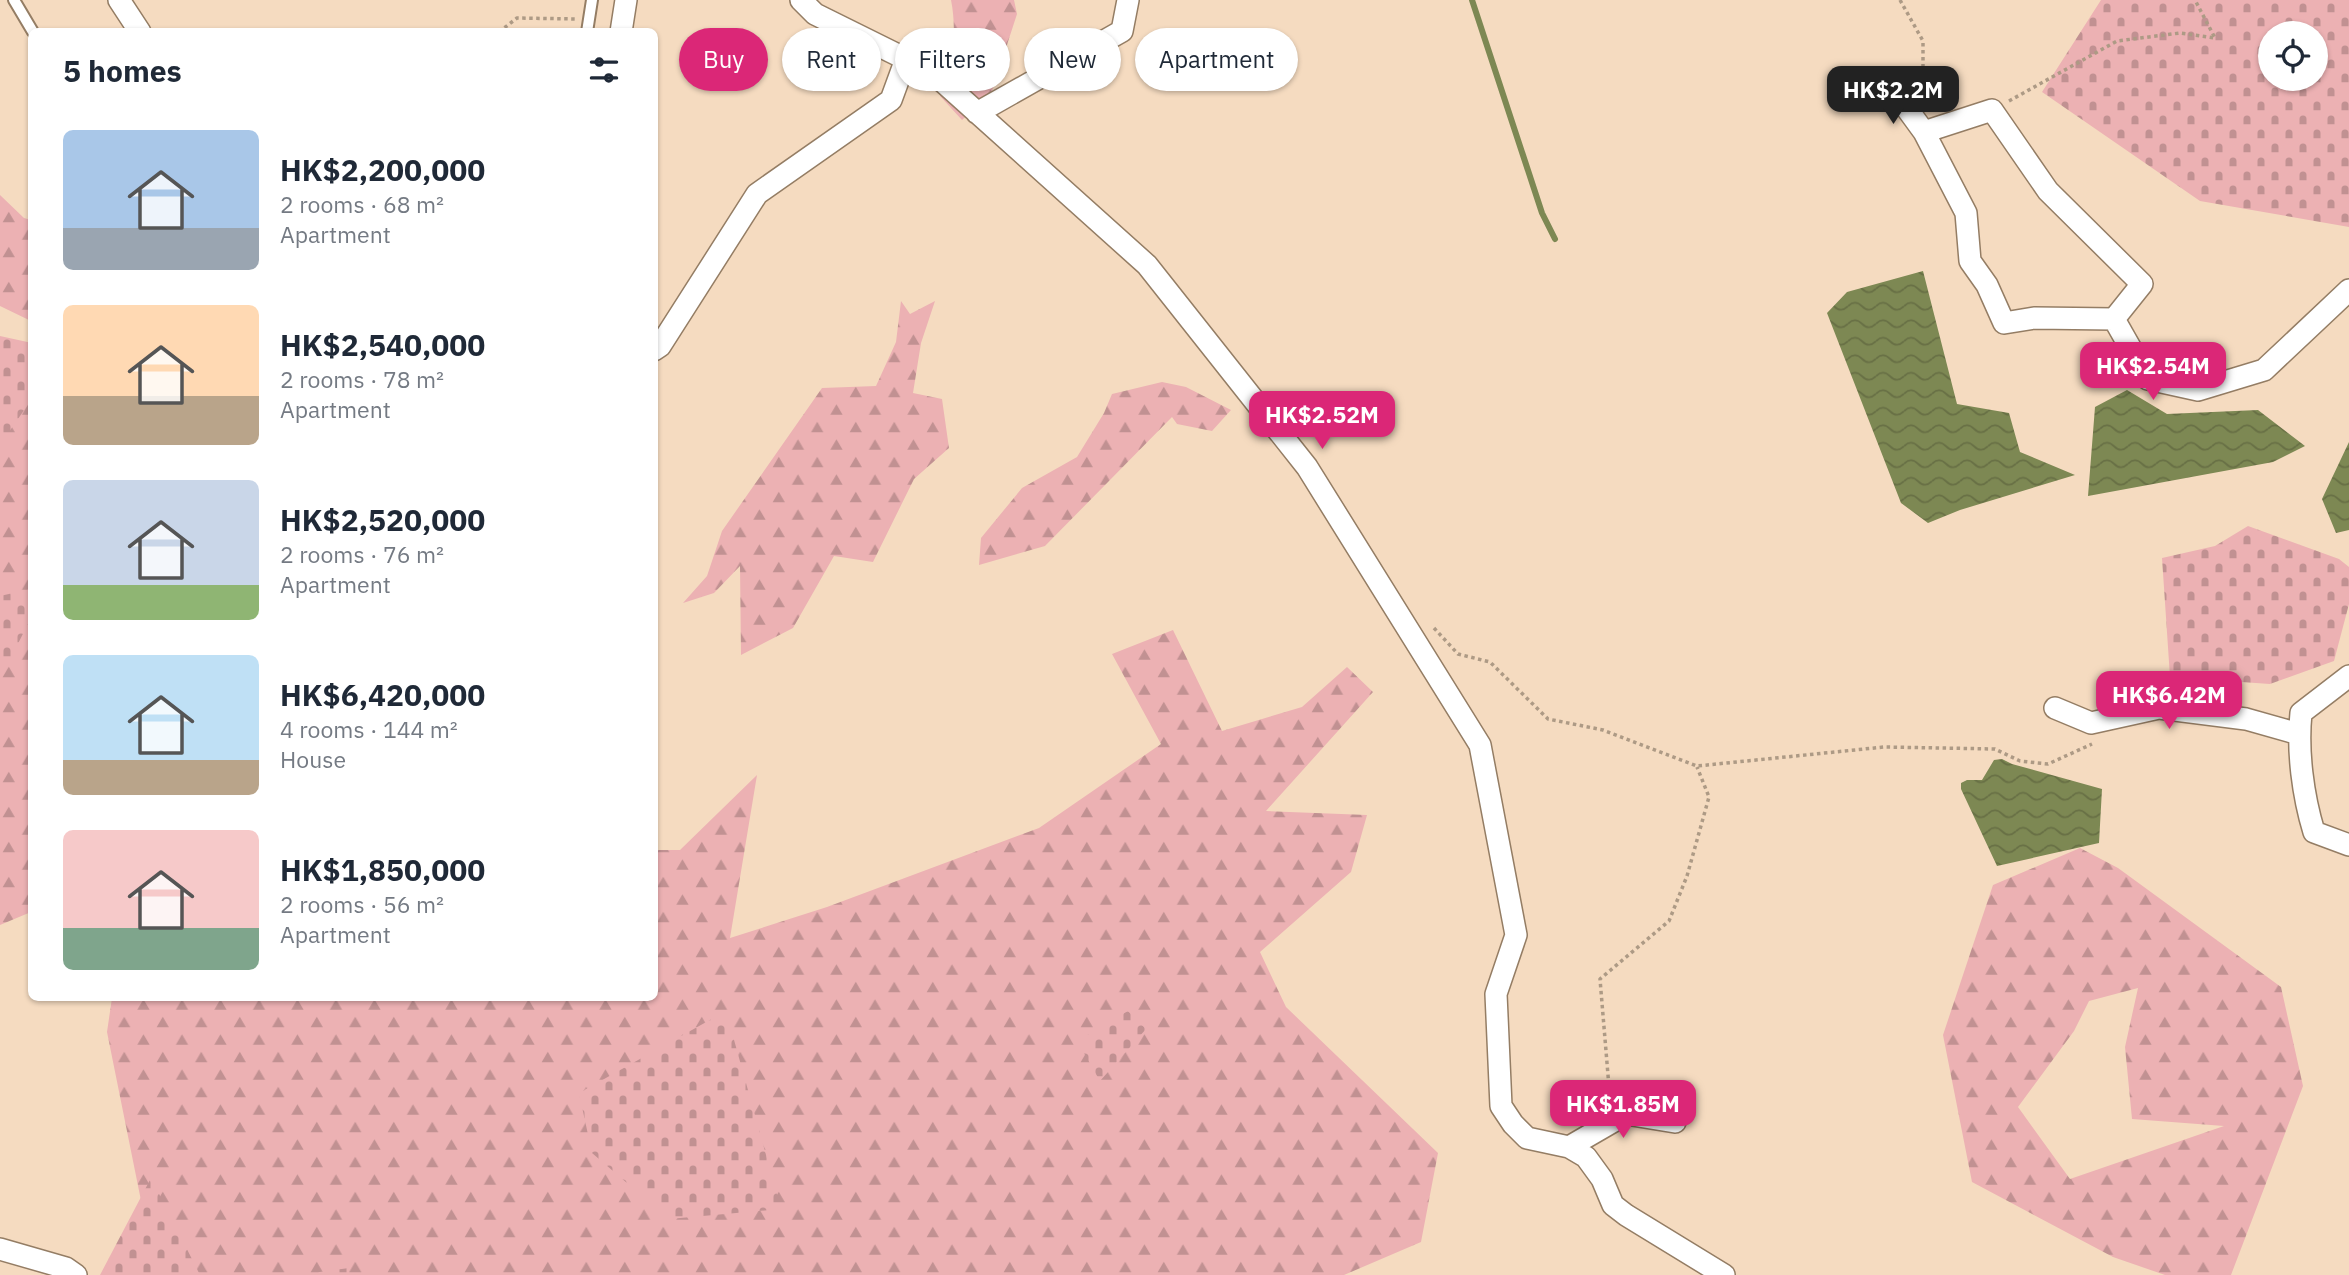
<!DOCTYPE html>
<meta charset="utf-8">
<style>
:root{--surface:#fff;--page:#f6f6f7;--text:#1f2937;--muted:#747a83;--accent:#db2777}
body{margin:0;font-family:"IBM Plex Sans",sans-serif;background:var(--page);color:var(--text);height:100vh;display:flex;flex-direction:column;font-size:26px;white-space:nowrap}
*{box-sizing:border-box;margin:0}
p{font-size:23px;color:var(--muted)}
.icon{flex:none;width:38px;height:38px;fill:none;stroke:currentColor;stroke-width:2;stroke-linecap:round;stroke-linejoin:round}
.map{position:relative;flex:1;overflow:hidden}
.details{position:absolute;left:28px;top:28px;width:630px;height:973px;display:flex;flex-direction:column;background:var(--surface);border-radius:10px;box-shadow:0 2px 5px #0004}
.details>*{flex:none}
.banner{position:absolute;left:679px;top:28px;width:665px;height:63px;display:flex;gap:14px}
.fabs{position:absolute;left:2258px;top:21px;display:grid;gap:14px}
.fabs a{display:grid;place-items:center;width:70px;height:70px;border-radius:50%;background:var(--surface);box-shadow:0 2px 5px #0004;font-size:35px}
.price{position:absolute;translate:-50% -60px;padding:0 16px;border-radius:14px;background:var(--accent);color:#fff;font-size:23px;line-height:46px;filter:drop-shadow(0 2px 4px #0008)}
.price::after{content:'';position:absolute;left:50%;top:42px;width:21px;height:16px;margin-left:-10px;background:inherit;clip-path:polygon(0 0,100% 0,50% 100%)}
.price.selected{background:#222;color:#fff}
ul{padding:0;list-style:none}
li{display:flex;align-items:center;gap:21px;height:175px;padding:0 35px}
li span{display:grid;place-items:center;flex:none;width:196px;height:140px;border-radius:10px;color:#555}
li>.icon{margin-inline-start:auto}
span .icon{width:84px;height:84px;fill:#fffc;stroke-width:1}
li b{font-size:30px}
h2{display:flex;justify-content:space-between;align-items:center;height:84px;padding:0 35px;font-size:30px}
.tag{padding:0 24px;border-radius:32px;background:var(--surface);box-shadow:0 2px 5px #0004;font-size:24px;line-height:63px}
.tag.selected{background:var(--accent);color:#fff}
.map>svg:first-child{display:block}
</style>
<div class="map">
<svg width="2349" height="1275" viewBox="0 0 2349 1275">
<defs>
<pattern id="forest-firs" width="22" height="20" patternUnits="userSpaceOnUse" patternTransform="scale(1.75)"><rect width="22" height="20" fill="#ecb1b3"/><path d="M5 1l3.5 6h-7zM16 11l3.5 6h-7z" fill="#c19192"/></pattern>
<pattern id="cemetery-stones" width="16" height="16" patternUnits="userSpaceOnUse" patternTransform="scale(1.75)"><rect width="16" height="16" fill="#ecb1b3"/><path d="M2 7V4a2 2 0 0 1 4 0v3zM10 15v-3a2 2 0 0 1 4 0v3z" fill="#c19192"/></pattern>
<pattern id="water-waves" width="16" height="10" patternUnits="userSpaceOnUse" patternTransform="scale(1.75)"><rect width="16" height="10" fill="#7d8853"/><path d="M0 5q4-4 8 0t8 0" fill="none" stroke="#687045"/></pattern>
</defs>
<rect width="100%" height="100%" fill="#f5dbc0"/>
<path fill="url(#forest-firs)" fill-rule="evenodd" d="M951 0H1014L1017 14 991 94 962 120 940 96C951 62 958 36 951 0Z
M0 195 24 218 31 220V321L0 306Z
M901 301 910 314 935 301 921 343 913 393 942 399 949 448 914 479 873 562 834 556 793 628 741 655 740 566 714 593 683 603 707 576 722 531 822 388 876 386 896 342Z
M0 376 32 390 31 912 0 925Z
M1162 382 1186 387 1231 410 1212 431 1177 424 1172 417 1045 546 979 565 981 538 1022 488 1077 457 1104 413 1112 394Z
M1173 630 1222 731 1302 707 1347 667 1373 692 1266 811 1367 815 1351 872 1260 952 1286 1007 1438 1153 1421 1242 1344 1275H156L107 1032 112 998H654L655 850H680L757 775 730 938 827 907 1039 828 1161 744 1112 654Z
M2080 848 2118 868 2281 987 2303 1086 2231 1275H2165L2113 1257 1972 1182 1943 1035 1993 885ZM2138 988 2125 1047 2132 1119 2224 1126 2070 1179 2018 1107 2074 1031 2089 1001Z"/>
<path fill="url(#cemetery-stones)" fill-rule="evenodd" d="M2101 0H2349V227L2200 201 2042 92ZM2270 33H2315V79H2270Z
M0 336 32 343 31 400 0 445Z
M2248 526 2339 559 2349 567V604L2334 661 2270 684 2170 677 2162 558 2215 546Z
M31 589V618L0 679V596Z
M726 1011 781 1209 669 1219 592 1153 579 1093Z
M1128 1011 1146 1029 1100 1081 1077 1041Z
M151 1178 200 1275H100Z
M349 1268V1275H298Z"/>
<path fill="url(#water-waves)" d="M1923 271 1957 404 2009 413 2020 452 2075 475 1960 510 1928 523 1901 503 1827 313 1847 292Z
M2127 390 2167 414 2258 410 2305 446 2273 462 2088 496 2095 407Z
M2349 442V530L2336 533 2322 499Z
M2002 759 2012 764 2102 789 2099 843 1997 866 1961 789V783L1967 780H1982L1994 760Z"/>
<g fill="none" stroke-linecap="round" stroke-linejoin="round">
<path stroke="#7d8853" stroke-width="6" d="M1472 0 1542 213 1555 239"/>
<g stroke="#947d64" stroke-width="14">
<path id="service" d="M14 0 33 32
M587 32 592 0"/>
</g>
<g stroke="#947d64" stroke-width="24">
<path id="minor" d="M119 0 140 32
M801 0 815 14 932 72 1147 265 1307 467 1480 745 1516 935 1496 994 1501 1106 1513 1124 1527 1138 1569 1147 1586 1157 1602 1179 1613 1205 1626 1215 1724 1275
M621 32 626 0
M1897 95 1924 132 1966 213 1970 261 1987 285 2004 323 2034 318 2114 319 2148 379 2198 390 2264 370 2349 290
M977 113 1122 31 1128 0
M1924 132 1992 110 2048 191 2142 284 2114 319
M654 350 660 346 757 194 891 100 906 59
M2349 676 2301 713C2297 751 2303 796 2314 832L2349 845
M2055 708 2091 723 2159 708 2246 719 2299 734
M1569 1147 1626 1114 1675 1122
M0 1249 66 1268 76 1275"/>
</g>
<path stroke="#ad9a85" stroke-width="3.5" stroke-dasharray="3.5 3.5" stroke-linecap="butt" d="M1900 0 1923 41V67L1909 81
M499 32 517 18 576 19
M2009 101 2117 41 2180 33 2215 38 2195 0
M1434 628 1458 654 1490 662 1548 719 1603 730 1697 766 1884 747 1995 749 2020 761 2048 764 2092 744
M1610 1099 1600 979 1669 921 1687 876 1709 797 1697 767"/>
<use href="#service" stroke="#fff" stroke-width="10"/>
<use href="#minor" stroke="#fff" stroke-width="21"/>
</g>
</svg>
<div class="fabs">
<a><svg class="icon" aria-label="locate" viewBox="0 0 24 24"><circle cx="12" cy="12" r="6"/><path d="M12 2v4M12 18v4M2 12h4M18 12h4"/></svg></a>
</div>
<b class="price selected" style="left:1893px;top:126px">HK$2.2M</b>
<b class="price" style="left:2153px;top:402px">HK$2.54M</b>
<b class="price" style="left:1322px;top:451px">HK$2.52M</b>
<b class="price" style="left:2169px;top:731px">HK$6.42M</b>
<b class="price" style="left:1623px;top:1140px">HK$1.85M</b>
<div class="banner">
<a class="tag selected">Buy</a>
<a class="tag">Rent</a>
<a class="tag">Filters</a>
<a class="tag">New</a>
<a class="tag">Apartment</a>
</div>
<section class="details">
<h2>5 homes<svg class="icon" aria-label="filters" viewBox="0 0 24 24"><path d="M4 7h16M4 17h16"/><circle cx="9" cy="7" r="2"/><circle cx="15" cy="17" r="2"/></svg></h2>
<ul>
<li><span style="background:linear-gradient(#a9c7e8 70%,#9aa5b1 0)"><svg class="icon" aria-label="home" viewBox="0 0 24 24"><path d="M3 11l9-7 9 7M6 9v11h12V9"/></svg></span><div><b>HK$2,200,000</b><p>2 rooms · 68 m²</p><p>Apartment</p></div></li>
<li><span style="background:linear-gradient(#ffd9b3 65%,#b9a48a 0)"><svg class="icon" aria-label="home" viewBox="0 0 24 24"><path d="M3 11l9-7 9 7M6 9v11h12V9"/></svg></span><div><b>HK$2,540,000</b><p>2 rooms · 78 m²</p><p>Apartment</p></div></li>
<li><span style="background:linear-gradient(#c9d6e8 75%,#8fb573 0)"><svg class="icon" aria-label="home" viewBox="0 0 24 24"><path d="M3 11l9-7 9 7M6 9v11h12V9"/></svg></span><div><b>HK$2,520,000</b><p>2 rooms · 76 m²</p><p>Apartment</p></div></li>
<li><span style="background:linear-gradient(#bfe0f5 75%,#b9a48a 0)"><svg class="icon" aria-label="home" viewBox="0 0 24 24"><path d="M3 11l9-7 9 7M6 9v11h12V9"/></svg></span><div><b>HK$6,420,000</b><p>4 rooms · 144 m²</p><p>House</p></div></li>
<li><span style="background:linear-gradient(#f6c9c9 70%,#7fa58c 0)"><svg class="icon" aria-label="home" viewBox="0 0 24 24"><path d="M3 11l9-7 9 7M6 9v11h12V9"/></svg></span><div><b>HK$1,850,000</b><p>2 rooms · 56 m²</p><p>Apartment</p></div></li>
</ul>
</section>
</div>
